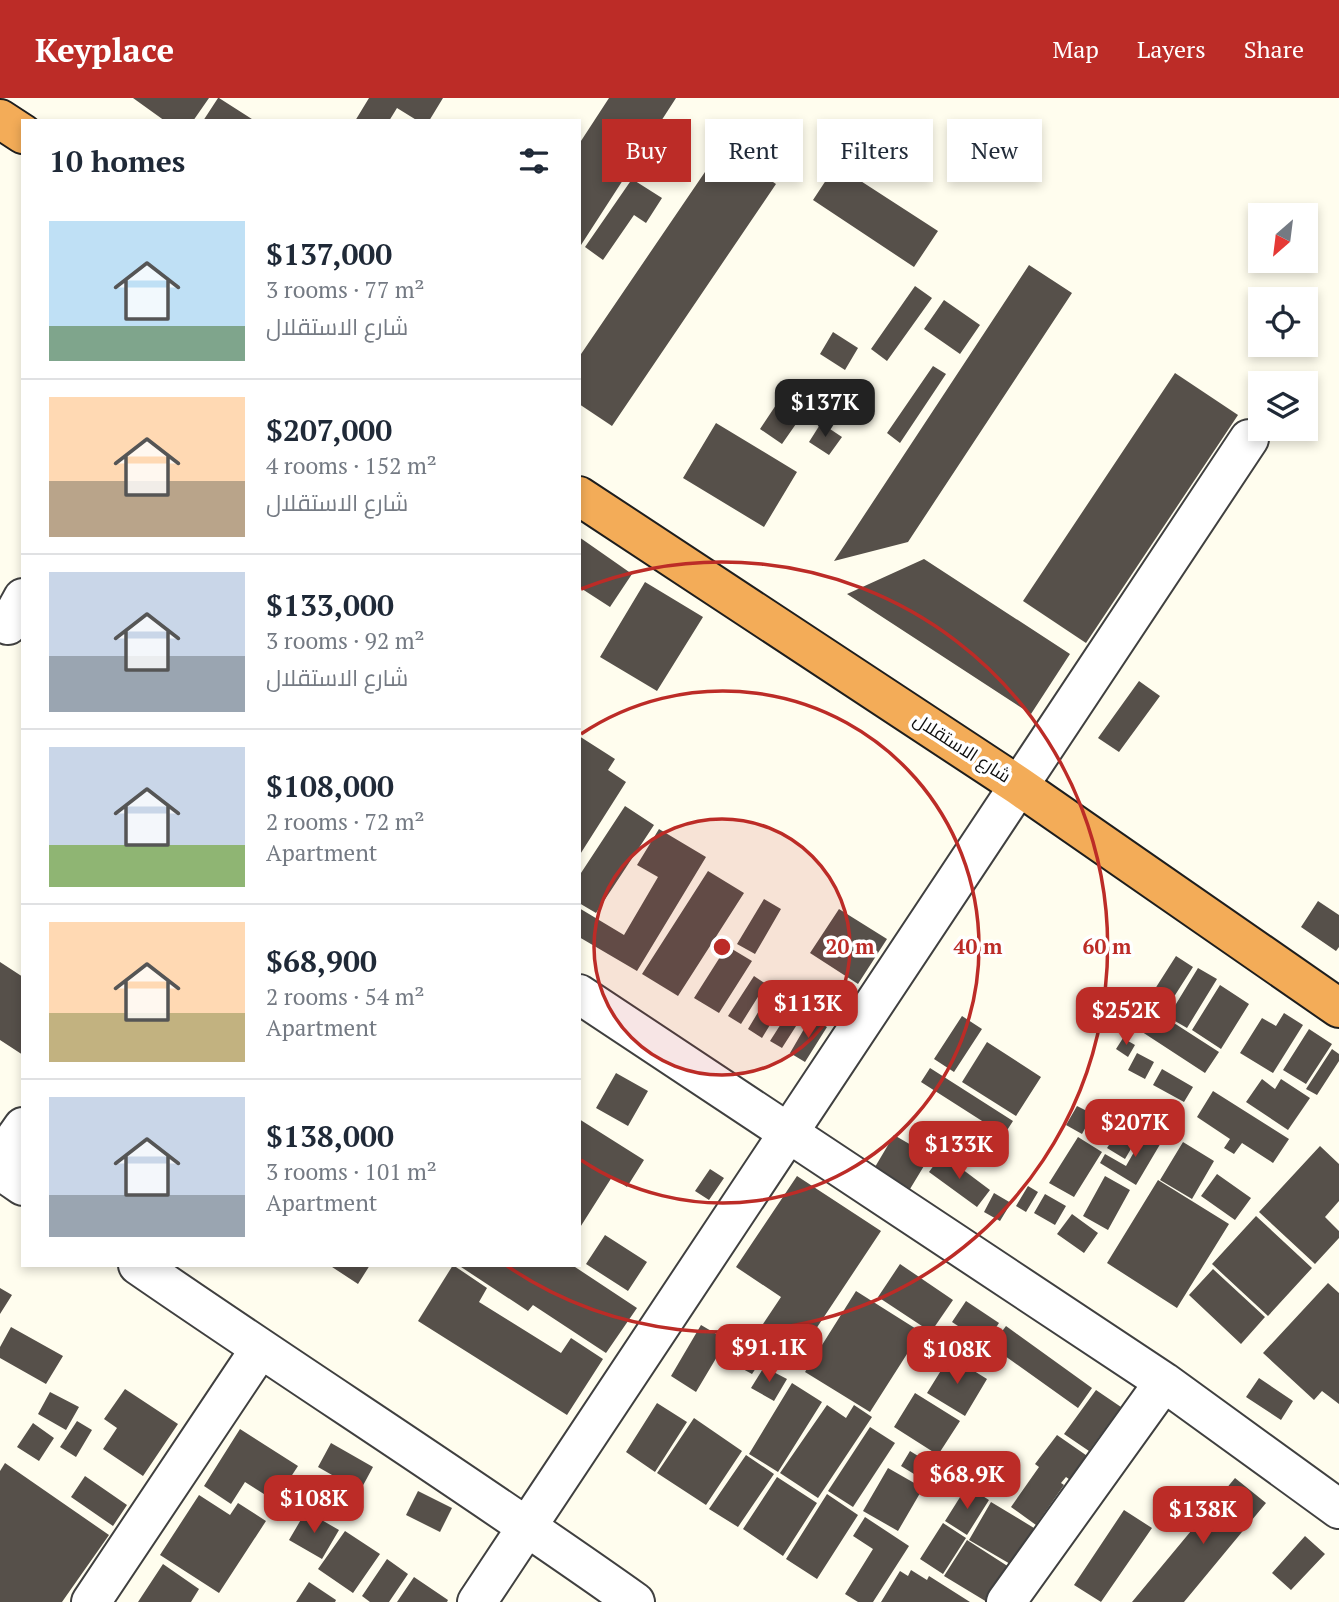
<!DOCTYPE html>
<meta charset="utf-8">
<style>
:root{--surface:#fff;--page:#f2f2f3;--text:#1f2937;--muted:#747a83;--line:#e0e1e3;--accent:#bc2c27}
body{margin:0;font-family:"PT Serif",Cairo,serif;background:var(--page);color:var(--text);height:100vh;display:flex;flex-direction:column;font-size:26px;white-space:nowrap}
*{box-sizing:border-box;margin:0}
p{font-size:23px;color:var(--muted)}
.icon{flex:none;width:38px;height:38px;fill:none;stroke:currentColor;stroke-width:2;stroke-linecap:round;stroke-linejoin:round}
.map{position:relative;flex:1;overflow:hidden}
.sheet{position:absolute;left:21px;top:21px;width:560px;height:1148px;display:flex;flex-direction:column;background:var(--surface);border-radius:0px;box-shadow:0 4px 10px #0003}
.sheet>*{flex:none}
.guide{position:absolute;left:602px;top:21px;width:632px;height:63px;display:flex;gap:14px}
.needle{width:46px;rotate:208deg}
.buttons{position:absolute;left:1248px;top:105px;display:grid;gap:14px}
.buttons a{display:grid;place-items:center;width:70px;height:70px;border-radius:0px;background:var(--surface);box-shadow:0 4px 10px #0003;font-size:35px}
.price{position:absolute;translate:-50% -60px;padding:0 16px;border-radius:14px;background:var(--accent);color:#fff;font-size:23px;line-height:46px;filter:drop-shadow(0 2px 4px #0008)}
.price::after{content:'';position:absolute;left:50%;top:42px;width:21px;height:16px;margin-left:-10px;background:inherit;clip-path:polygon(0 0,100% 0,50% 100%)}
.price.active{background:#222;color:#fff}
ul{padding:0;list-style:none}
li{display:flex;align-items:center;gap:21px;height:175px;padding:0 28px}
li+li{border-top:2px solid var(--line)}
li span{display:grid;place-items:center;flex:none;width:196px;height:140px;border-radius:0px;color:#555}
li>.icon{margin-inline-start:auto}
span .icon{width:84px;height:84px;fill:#fffc;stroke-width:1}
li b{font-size:30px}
h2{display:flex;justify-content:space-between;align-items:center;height:84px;padding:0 28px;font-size:30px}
.tag{padding:0 24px;border-radius:0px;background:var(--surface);box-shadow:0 4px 10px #0003;font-size:24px;line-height:63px}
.tag.active{background:var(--accent);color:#fff}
header{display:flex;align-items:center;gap:42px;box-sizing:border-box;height:98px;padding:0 35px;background:var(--accent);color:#fff}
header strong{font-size:33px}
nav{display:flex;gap:38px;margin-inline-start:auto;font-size:24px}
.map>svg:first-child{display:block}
</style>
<header>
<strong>Keyplace</strong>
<nav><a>Map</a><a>Layers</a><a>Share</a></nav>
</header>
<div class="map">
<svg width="1339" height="1504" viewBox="0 0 1339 1504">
<rect width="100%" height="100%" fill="#fffdee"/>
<path fill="#56504a" d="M133 0H209L193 23H165Z
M218 0H219L255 23H203Z
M369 0H443L429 23H418L397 10 389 23H355Z
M609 0H676L581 147 579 46Z
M722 49 776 86 612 328 579 306V259Z
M836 67 938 133 914 169 813 102Z
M632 81 662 100 646 125 634 117 603 162 585 149Z
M1029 167 1072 195 908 444 834 463Z
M915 188 932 200 887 263 871 251Z
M944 202 980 227 960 256 924 231Z
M833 234 858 250 845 272 820 256Z
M933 268 946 276 900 345 887 335Z
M1175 275 1238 317 1086 545 1023 503Z
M782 298 805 313 782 346 760 331Z
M716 325 797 374 764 429 683 380Z
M821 325 842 339 829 357 809 344Z
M579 439 632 476 610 509 579 489Z
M924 461 1070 556 1031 616 847 496Z
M645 484 703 519 657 593 600 559Z
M1139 583 1160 598 1119 654 1098 640Z
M579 638 615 661 608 672 626 684 579 758Z
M625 708 654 727 596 815 579 805V778Z
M659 731 706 759 637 873 579 839V810L624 837 658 779 637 767Z
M708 773 744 795 678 898 642 876Z
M764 801 781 811 755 856 737 846Z
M1318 803 1339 817V849L1336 853 1301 829Z
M839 811 887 841 858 886 810 855Z
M727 848 752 863 719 915 694 900Z
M1176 858 1193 869 1163 916 1146 905Z
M0 864 23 879V957L0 942Z
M1198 870 1217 881 1187 930 1168 919Z
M754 878 766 886 741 926 728 918Z
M775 886 790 894 762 940 748 931Z
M1220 887 1249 906 1221 951 1192 932Z
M793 907 805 914 782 950 770 943Z
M1146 907 1219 954 1205 975 1133 928Z
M1284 915 1303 927 1273 975 1240 955 1262 920 1276 928Z
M962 918 982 931 954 974 934 961Z
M811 919 827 929 805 964 790 955Z
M1309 931 1332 946 1306 986 1283 972Z
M1123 940 1135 947 1128 959 1116 951Z
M987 944 1041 979 1016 1018 962 984Z
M1332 951 1339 956V963L1317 997 1306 991Z
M1137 955 1154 964 1145 981 1128 972Z
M930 970 1013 1023 1004 1037 921 984Z
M1162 971 1193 989 1184 1004 1153 987Z
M616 975 648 993 628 1028 596 1010Z
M1262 981 1275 991 1281 981 1310 1000 1288 1032 1246 1004Z
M1213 993 1289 1041 1273 1065 1242 1045 1234 1056 1224 1050 1230 1041 1197 1019Z
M1146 1003 1177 1021 1167 1039 1135 1021Z
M1077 1008 1093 1016 1082 1036 1066 1027Z
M579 1021 644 1062 627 1089 612 1079 579 1131Z
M1125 1022 1142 1032 1125 1061 1107 1050Z
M1146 1033 1162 1043 1136 1087 1100 1065 1105 1056 1126 1068Z
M894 1037 930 1058 910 1091 875 1069Z
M1078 1039 1102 1054 1074 1099 1049 1085Z
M1183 1044 1214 1063 1192 1101 1160 1082Z
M1320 1048 1339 1066V1103L1325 1119 1339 1133V1140L1315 1166 1259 1114Z
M942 1056 990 1092 977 1109 929 1074Z
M710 1071 724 1080 709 1102 695 1093Z
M1217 1076 1251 1100 1235 1122 1201 1098Z
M797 1078 881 1133 802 1252 763 1226 781 1199 736 1169Z
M1105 1078 1130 1092 1108 1132 1083 1118Z
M1158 1082 1229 1126 1177 1210 1107 1165Z
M1028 1088 1038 1094 1026 1114 1016 1108Z
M994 1095 1011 1105 1000 1123 984 1114Z
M1045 1096 1066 1108 1055 1127 1034 1115Z
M1072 1116 1098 1135 1084 1155 1057 1136Z
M1256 1118 1312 1170 1268 1218 1212 1166Z
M605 1137 647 1164 628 1193 586 1166Z
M900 1166 953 1202 931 1234 878 1199Z
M329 1167H370L358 1186Z
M453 1167 487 1190 479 1204 561 1255 571 1240 603 1261 567 1317 418 1223Z
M458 1167H572L637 1210 606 1255 533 1207 528 1213Z
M1213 1171 1265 1219 1241 1246 1189 1197Z
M1328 1185 1339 1195V1306L1322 1293 1314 1302 1263 1255Z
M0 1190 12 1197 0 1216Z
M856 1193 921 1234 870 1314 805 1274Z
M966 1203 999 1225 985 1246 952 1224Z
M701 1227 742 1251 733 1266 718 1257 696 1294 671 1278Z
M1006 1228 1092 1290 1078 1310 991 1248Z
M11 1229 63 1258 46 1286 0 1260V1249Z
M749 1257 760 1264 752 1276 741 1270Z
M950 1258 987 1281 965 1318 927 1295Z
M764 1269 787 1281 774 1303 751 1290Z
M1259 1280 1293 1303 1281 1322 1246 1299Z
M792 1285 822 1304 778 1374 749 1356Z
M125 1291 178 1326 143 1378 103 1351 117 1330 104 1321Z
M1096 1292 1121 1309 1089 1353 1064 1336Z
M50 1294 79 1309 66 1332 38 1316Z
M915 1295 960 1323 938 1357 894 1329Z
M657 1305 687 1324 655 1374 626 1354Z
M827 1307 846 1320 854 1307 872 1319 818 1400 780 1375Z
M694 1320 742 1353 706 1407 657 1375Z
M77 1323 92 1332 76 1359 60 1349Z
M33 1325 54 1340 39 1363 17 1349Z
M870 1329 895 1345 853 1409 828 1393Z
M240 1331 298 1368 275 1403 245 1384 231 1406 204 1388Z
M1057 1337 1093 1362 1076 1386 1066 1379 1061 1385 1064 1387 1036 1427 1011 1409 1039 1369 1035 1366Z
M331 1345 373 1369 360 1393 318 1369Z
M910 1353 936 1369 927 1384 901 1368Z
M746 1357 774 1376 738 1429 709 1411Z
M5 1365 109 1437 62 1504H0V1373Z
M888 1370 923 1390 898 1433 863 1413Z
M85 1378 127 1407 113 1428 71 1399Z
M777 1379 817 1405 783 1458 743 1431Z
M1235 1380 1266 1405 1184 1504H1132Z
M967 1388 989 1402 967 1437 945 1423Z
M418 1393 452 1410 440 1434 406 1417Z
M827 1396 858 1417 817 1481 786 1461Z
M199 1397 230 1417 238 1405 266 1423 219 1495 160 1457Z
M991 1404 1034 1430 1012 1467 969 1442Z
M1124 1412 1152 1430 1101 1504 1074 1487Z
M306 1413 339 1432 322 1461 289 1442Z
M865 1419 909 1448 873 1504H858L845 1496 873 1451 853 1438Z
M943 1425 966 1440 943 1476 920 1461Z
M345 1433 380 1456 353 1495 318 1471Z
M1305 1438 1325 1456 1291 1492 1272 1475Z
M967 1442 1009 1469 987 1504 944 1478Z
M387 1461 408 1476 389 1504H370L362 1498Z
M163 1466 199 1491 191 1504H138Z
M911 1472 927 1482 929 1478 970 1504H881L900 1473 908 1478Z
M414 1479 448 1502 447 1504H397Z
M309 1484 336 1502 335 1504H296Z"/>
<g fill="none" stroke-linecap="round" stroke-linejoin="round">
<g stroke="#404040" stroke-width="42">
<path id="minor" d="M8 527 23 500
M579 896 1164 1284 1339 1411
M0 1062 23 1029
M0 1072 23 1088
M138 1167C303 1281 472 1388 635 1504
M91 1504 260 1251
M477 1504 1249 341
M1006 1504 1164 1284"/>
</g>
<g stroke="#1e1e1e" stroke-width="42">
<path id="highway" d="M0 21 23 36
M579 398 1019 688 1339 910"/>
</g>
<use href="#minor" stroke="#fff" stroke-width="38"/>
<use href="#highway" stroke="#f3ac58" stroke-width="38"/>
</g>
<circle cx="722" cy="849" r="128" fill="#bc2c27" fill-opacity=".12"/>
<g fill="none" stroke="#bc2c27" stroke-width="3.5">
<circle cx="722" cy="849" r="128"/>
<path d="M581 636A256 256 0 1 1 581 1062"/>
<path d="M581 491A385 385 0 1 1 507 1168"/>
</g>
<g text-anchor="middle" stroke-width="7" stroke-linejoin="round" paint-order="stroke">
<g font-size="18" fill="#0d0d0d" stroke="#fff">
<text transform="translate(962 650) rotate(33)" y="6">شارع الاستقلال</text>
</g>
</g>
<circle cx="722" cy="849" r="10" fill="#bc2c27" stroke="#fff" stroke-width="3.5"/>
<g font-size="21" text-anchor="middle" font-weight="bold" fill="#bc2c27" stroke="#fff" stroke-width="7" stroke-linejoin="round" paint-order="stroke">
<text x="850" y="856">20 m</text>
<text x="978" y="856">40 m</text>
<text x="1107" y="856">60 m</text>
</g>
</svg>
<div class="buttons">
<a><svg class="needle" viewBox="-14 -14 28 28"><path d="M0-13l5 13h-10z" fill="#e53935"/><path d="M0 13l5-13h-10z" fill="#747a83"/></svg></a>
<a><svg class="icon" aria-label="locate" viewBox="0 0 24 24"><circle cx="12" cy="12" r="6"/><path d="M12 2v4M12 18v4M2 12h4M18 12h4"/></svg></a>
<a><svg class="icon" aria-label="layers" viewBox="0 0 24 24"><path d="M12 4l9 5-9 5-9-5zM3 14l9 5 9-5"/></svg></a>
</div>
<b class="price active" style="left:825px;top:341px">$137K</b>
<b class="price" style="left:808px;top:942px">$113K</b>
<b class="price" style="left:1126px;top:949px">$252K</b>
<b class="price" style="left:1135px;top:1061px">$207K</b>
<b class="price" style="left:959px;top:1083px">$133K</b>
<b class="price" style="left:769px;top:1286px">$91.1K</b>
<b class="price" style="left:957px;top:1288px">$108K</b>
<b class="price" style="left:967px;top:1413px">$68.9K</b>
<b class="price" style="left:314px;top:1437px">$108K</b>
<b class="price" style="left:1203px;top:1448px">$138K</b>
<div class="guide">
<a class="tag active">Buy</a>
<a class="tag">Rent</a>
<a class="tag">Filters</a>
<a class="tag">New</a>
</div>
<section class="sheet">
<h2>10 homes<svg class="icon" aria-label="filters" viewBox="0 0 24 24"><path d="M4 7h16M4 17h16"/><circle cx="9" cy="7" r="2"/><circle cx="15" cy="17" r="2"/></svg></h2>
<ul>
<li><span style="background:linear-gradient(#bfe0f5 75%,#7fa58c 0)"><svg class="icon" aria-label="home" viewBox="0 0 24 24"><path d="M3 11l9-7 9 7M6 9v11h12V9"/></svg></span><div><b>$137,000</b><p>3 rooms · 77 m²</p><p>شارع الاستقلال</p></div></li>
<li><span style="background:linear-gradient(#ffd9b3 60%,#b9a48a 0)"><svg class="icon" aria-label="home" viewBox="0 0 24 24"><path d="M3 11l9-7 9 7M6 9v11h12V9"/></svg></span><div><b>$207,000</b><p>4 rooms · 152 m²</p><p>شارع الاستقلال</p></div></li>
<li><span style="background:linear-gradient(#c9d6e8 60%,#9aa5b1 0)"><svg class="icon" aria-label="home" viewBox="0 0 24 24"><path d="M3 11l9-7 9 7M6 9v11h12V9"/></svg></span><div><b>$133,000</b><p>3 rooms · 92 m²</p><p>شارع الاستقلال</p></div></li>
<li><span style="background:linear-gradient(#c9d6e8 70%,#8fb573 0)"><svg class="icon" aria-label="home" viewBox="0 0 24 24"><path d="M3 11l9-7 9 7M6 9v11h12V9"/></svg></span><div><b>$108,000</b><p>2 rooms · 72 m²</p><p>Apartment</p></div></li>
<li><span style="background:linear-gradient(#ffd9b3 65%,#c2b280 0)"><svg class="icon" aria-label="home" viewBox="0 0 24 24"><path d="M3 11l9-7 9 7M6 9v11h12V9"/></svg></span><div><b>$68,900</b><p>2 rooms · 54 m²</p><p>Apartment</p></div></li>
<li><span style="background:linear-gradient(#c9d6e8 70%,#9aa5b1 0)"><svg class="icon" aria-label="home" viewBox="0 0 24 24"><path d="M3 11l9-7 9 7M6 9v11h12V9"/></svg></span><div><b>$138,000</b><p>3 rooms · 101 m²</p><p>Apartment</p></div></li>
</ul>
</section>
</div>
